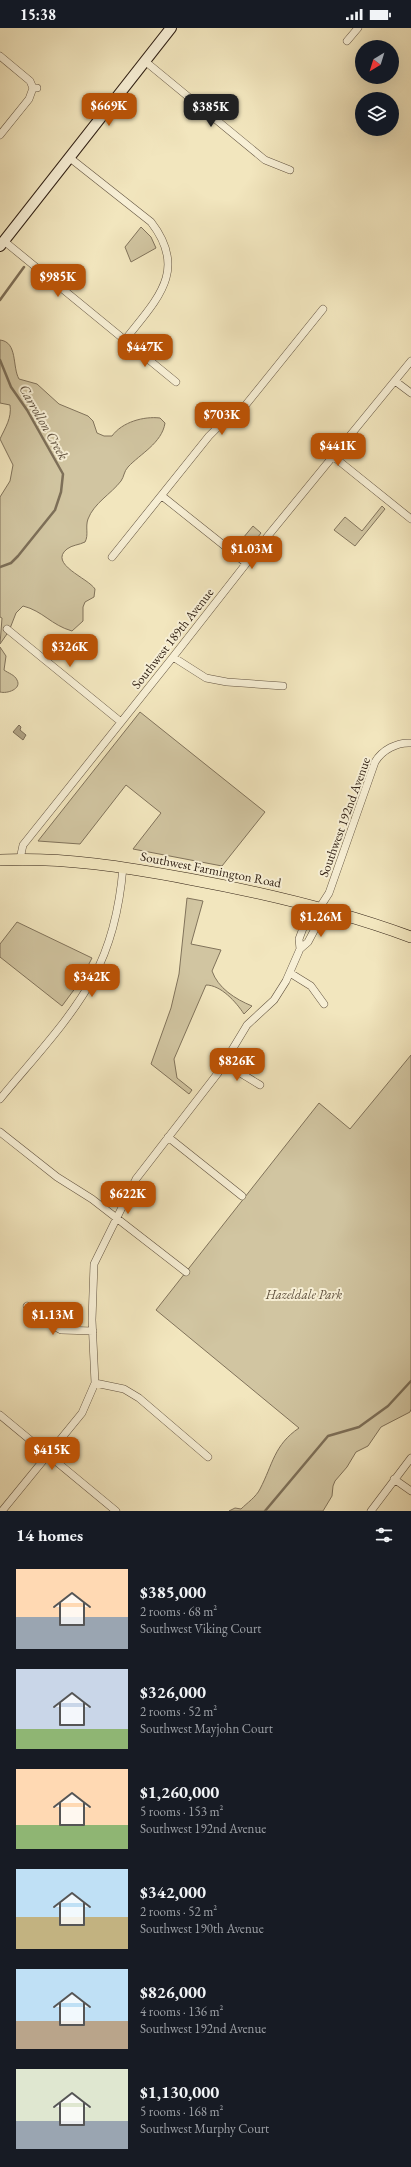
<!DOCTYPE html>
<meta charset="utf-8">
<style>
:root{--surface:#171b24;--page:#20242c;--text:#f1f3f6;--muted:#9ea1a6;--accent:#b45309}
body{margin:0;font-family:"EB Garamond",serif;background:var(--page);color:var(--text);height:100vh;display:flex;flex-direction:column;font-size:15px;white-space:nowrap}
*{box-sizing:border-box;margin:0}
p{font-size:13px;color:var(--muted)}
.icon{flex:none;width:22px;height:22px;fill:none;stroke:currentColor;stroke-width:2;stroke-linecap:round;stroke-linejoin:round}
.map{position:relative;height:1483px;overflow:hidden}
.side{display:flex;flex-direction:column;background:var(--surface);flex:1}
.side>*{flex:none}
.needle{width:26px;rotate:218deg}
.fabs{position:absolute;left:355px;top:12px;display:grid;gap:8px}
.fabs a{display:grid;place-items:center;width:44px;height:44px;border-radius:50%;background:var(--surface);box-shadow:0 4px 16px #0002;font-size:20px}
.price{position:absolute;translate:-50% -34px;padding:0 9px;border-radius:8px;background:var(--accent);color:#fff;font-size:13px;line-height:26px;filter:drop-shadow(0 1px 2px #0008)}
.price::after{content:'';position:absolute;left:50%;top:24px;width:12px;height:9px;margin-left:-6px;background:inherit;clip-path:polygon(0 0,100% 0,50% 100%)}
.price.on{background:#222;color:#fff}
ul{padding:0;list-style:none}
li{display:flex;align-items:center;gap:12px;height:100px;padding:0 16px}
li span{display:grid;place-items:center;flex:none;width:112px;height:80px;border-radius:0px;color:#555}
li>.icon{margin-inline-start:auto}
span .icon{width:48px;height:48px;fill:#fffc;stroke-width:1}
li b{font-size:17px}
h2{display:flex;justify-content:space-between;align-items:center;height:48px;padding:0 16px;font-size:17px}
.status{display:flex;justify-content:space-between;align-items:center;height:28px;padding:0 20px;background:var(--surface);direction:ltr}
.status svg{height:11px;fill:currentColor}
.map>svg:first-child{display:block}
</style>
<div class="status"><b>15:38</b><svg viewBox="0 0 49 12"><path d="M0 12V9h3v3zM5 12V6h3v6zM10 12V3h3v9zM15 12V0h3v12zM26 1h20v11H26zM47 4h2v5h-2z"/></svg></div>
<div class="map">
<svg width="411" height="1483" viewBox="0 0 411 1483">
<rect width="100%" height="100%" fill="#f2e6be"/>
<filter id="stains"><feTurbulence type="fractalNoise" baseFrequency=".005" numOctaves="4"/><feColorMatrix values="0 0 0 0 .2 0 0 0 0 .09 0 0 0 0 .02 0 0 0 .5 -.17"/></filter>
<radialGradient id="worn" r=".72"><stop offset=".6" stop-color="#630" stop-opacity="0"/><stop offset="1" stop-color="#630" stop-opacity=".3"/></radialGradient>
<path fill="#d1c5a1" stroke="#81735b" d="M141 199 151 209 156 220 131 234 125 219Z
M0 312C18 314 12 339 19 351L37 356 59 376 88 388 93 393 97 405 104 408H112C122 394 144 388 160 390L165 395C162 415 140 426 128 439 124 443 124 449 121 453 111 466 94 475 88 491 85 499 89 507 85 514 79 517 72 517 67 521 48 536 88 550 95 561L94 569 85 574 83 579V593L72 603C51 597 43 583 23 578L16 585 9 603 0 616 2 590 0 589V469L10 453 13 437 0 411C5 400 12 390 10 377L0 375Z
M382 478 385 481 355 518 334 502 345 489 362 503Z
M253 498 261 505 250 519H242L238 516Z
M0 619 6 628 4 642C8 645 15 647 17 652 22 661 7 666 0 664Z
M140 684 265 784 222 838 133 821 161 785 126 757 80 816 38 813Z
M187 870 203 873 191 916 221 922 212 943C218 960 235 971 252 978L244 986C236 974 221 957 206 957L174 1031 177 1050 192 1062 189 1066 151 1036 171 980 179 946Z
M17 894 92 930 79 955 62 978 0 929V916Z
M411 1027V1381L410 1384 381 1399 368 1418 356 1424 347 1439 335 1453 333 1458 332 1468 323 1483H229L235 1480 241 1481C247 1475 256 1469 260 1461 273 1436 274 1417 299 1400L156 1282 319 1075 350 1101Z"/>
<path fill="#b0a385" stroke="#7d6f58" d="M19 697 21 699 20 702 26 707 23 712 13 704Z"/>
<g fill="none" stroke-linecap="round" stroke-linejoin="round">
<path stroke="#7d6f58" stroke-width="2.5" d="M0 272 24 239
M0 332 11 359 27 382 63 446 61 464 55 482 18 528 11 535 0 539
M265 1483 328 1408 359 1399 388 1378 411 1353"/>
<g stroke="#61523f" stroke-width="8">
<path id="street" d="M347 13 358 0
M0 28 30 53 33 60H37
M146 34 265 132 290 142
M0 107 29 71 33 60
M70 130 151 194C189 243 156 272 125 312
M4 213 176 354
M395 353 411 365
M334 429 411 491
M162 468 246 535
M112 529 209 408 220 397 244 379 323 281
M7 601 121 694
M173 629 206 650 227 654 283 658
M20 831 23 817 47 787 173 629 267 509 411 333
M300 921 308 914 316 899 313 890
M290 945 311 958 324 976
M224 1035 260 1057
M0 1071C31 1033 69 994 93 950 111 917 120 876 123 839
M0 1104 57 1149 92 1171 186 1244
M168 1109 242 1168
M27 1278 44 1293 61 1302 93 1303
M95 1355 124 1361 139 1370 208 1429
M0 1387 116 1483
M394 1451 411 1463
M2 1483 82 1385 95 1355 92 1292 94 1236 136 1151 218 1045 247 997 274 972 286 953 300 921 299 911 305 895 313 890 329 865 375 734C382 722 397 714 411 715
M371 1483 411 1430"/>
</g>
<g stroke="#312115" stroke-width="12">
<path id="secondary" d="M0 218 171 0"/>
</g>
<g stroke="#312115" stroke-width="12">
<path id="primary" d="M0 832C64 829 126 839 189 851 265 865 338 882 411 909"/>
</g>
<use href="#street" stroke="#f7efd5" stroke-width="7"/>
<use href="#secondary" stroke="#f7efd5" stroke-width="10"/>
<use href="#primary" stroke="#f2e6be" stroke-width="11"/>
</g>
<g text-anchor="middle" stroke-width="4" stroke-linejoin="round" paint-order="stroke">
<g font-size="13" fill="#312115" stroke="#f7efd5">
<text transform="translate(172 610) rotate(-52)" y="5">Southwest 189th Avenue</text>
<text transform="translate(344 789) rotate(-70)" y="5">Southwest 192nd Avenue</text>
<text transform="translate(211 841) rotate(11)" y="5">Southwest Farmington Road</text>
</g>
<g font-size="13" font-style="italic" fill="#61523f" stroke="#f7efd5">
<text x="304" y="1271">Hazeldale Park</text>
</g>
<g font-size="14" font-style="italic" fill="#5d4e3c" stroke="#f7efd5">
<text transform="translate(44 394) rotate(60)" y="5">Carrollon Creek</text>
</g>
</g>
<rect width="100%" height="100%" filter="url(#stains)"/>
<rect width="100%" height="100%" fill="url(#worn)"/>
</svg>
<div class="fabs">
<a><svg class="needle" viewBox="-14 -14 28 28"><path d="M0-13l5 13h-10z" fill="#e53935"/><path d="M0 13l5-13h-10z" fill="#9ea1a6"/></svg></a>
<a><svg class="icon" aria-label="layers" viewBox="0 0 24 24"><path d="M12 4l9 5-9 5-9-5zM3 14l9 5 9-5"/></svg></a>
</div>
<b class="price" style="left:109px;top:99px">$669K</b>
<b class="price on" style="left:211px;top:100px">$385K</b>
<b class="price" style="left:58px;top:270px">$985K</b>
<b class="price" style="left:145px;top:340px">$447K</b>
<b class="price" style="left:222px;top:408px">$703K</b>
<b class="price" style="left:338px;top:439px">$441K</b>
<b class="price" style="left:252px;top:542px">$1.03M</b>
<b class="price" style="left:70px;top:640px">$326K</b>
<b class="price" style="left:321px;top:910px">$1.26M</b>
<b class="price" style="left:92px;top:970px">$342K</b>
<b class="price" style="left:237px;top:1054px">$826K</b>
<b class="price" style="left:128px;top:1187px">$622K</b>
<b class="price" style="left:53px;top:1308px">$1.13M</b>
<b class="price" style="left:52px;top:1443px">$415K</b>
</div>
<section class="side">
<h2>14 homes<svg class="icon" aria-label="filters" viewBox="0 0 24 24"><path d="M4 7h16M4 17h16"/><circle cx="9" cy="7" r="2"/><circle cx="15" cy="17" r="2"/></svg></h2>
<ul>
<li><span style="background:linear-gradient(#ffd9b3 60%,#9aa5b1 0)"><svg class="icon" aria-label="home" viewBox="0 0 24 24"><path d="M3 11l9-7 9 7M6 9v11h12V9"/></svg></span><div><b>$385,000</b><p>2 rooms · 68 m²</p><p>Southwest Viking Court</p></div></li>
<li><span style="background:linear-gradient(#c9d6e8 75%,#8fb573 0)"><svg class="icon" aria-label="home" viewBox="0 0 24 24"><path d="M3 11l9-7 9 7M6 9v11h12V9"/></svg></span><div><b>$326,000</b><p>2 rooms · 52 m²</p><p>Southwest Mayjohn Court</p></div></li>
<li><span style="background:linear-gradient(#ffd9b3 70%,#8fb573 0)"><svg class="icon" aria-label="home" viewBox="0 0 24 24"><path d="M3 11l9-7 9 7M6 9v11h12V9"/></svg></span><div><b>$1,260,000</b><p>5 rooms · 153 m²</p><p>Southwest 192nd Avenue</p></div></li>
<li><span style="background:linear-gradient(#bfe0f5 60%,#c2b280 0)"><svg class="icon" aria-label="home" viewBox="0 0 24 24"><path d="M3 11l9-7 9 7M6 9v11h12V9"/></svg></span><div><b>$342,000</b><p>2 rooms · 52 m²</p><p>Southwest 190th Avenue</p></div></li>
<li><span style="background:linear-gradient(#bfe0f5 65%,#b9a48a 0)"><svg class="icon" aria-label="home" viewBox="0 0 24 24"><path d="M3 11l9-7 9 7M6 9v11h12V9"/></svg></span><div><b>$826,000</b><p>4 rooms · 136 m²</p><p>Southwest 192nd Avenue</p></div></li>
<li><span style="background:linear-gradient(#dfe7d0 65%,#9aa5b1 0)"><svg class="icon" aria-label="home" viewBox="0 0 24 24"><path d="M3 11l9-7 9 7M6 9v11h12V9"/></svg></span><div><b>$1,130,000</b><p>5 rooms · 168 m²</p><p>Southwest Murphy Court</p></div></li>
</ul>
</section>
